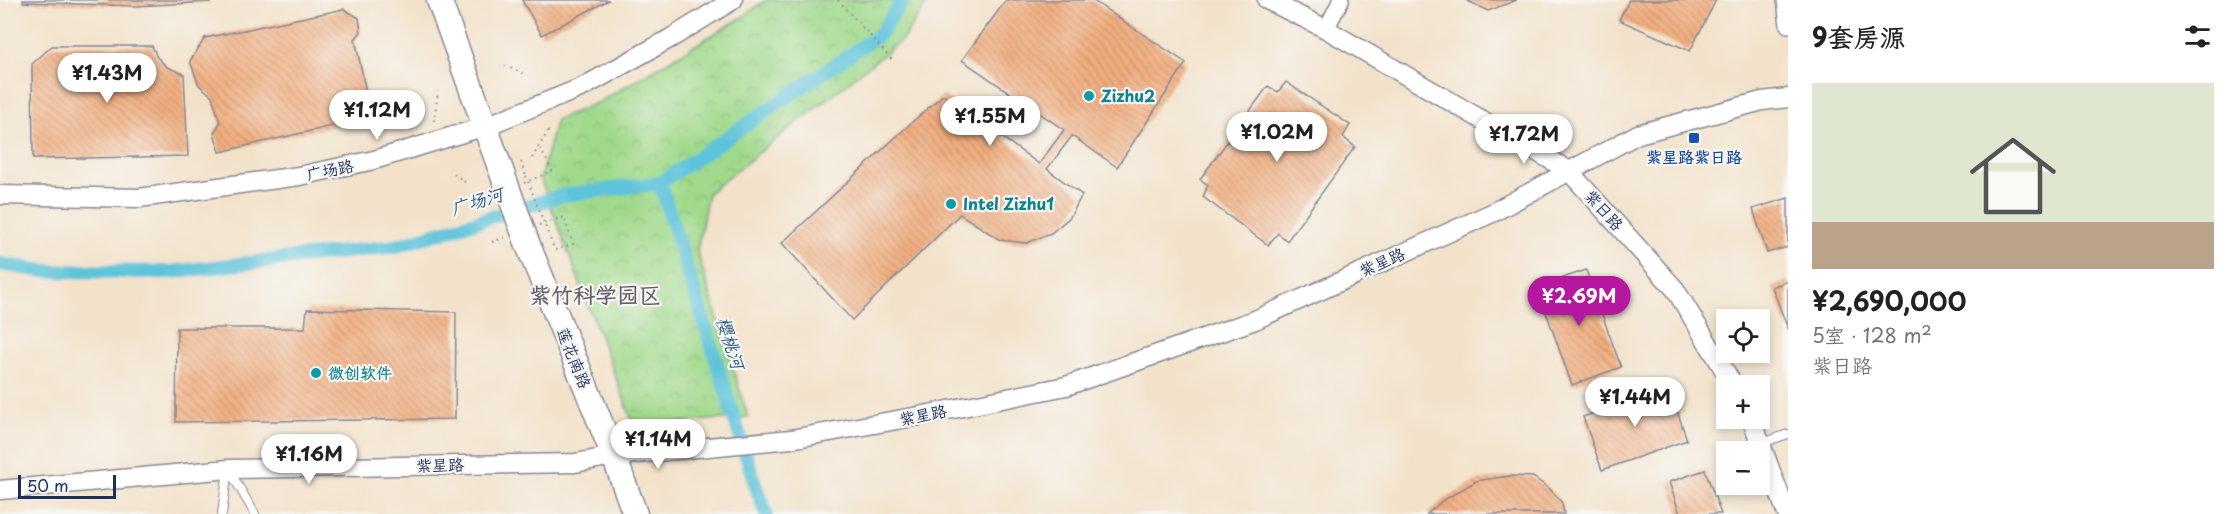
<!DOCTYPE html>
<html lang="zh">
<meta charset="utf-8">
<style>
:root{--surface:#fff;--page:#f6f6f6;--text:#222;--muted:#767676;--line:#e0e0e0;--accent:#b5179e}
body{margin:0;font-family:"Playpen Sans","LXGW WenKai TC",sans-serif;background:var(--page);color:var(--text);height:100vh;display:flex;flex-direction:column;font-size:22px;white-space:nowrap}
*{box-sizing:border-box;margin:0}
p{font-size:20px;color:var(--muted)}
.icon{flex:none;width:33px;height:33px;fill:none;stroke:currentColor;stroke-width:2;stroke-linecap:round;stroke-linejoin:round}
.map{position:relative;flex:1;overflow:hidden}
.details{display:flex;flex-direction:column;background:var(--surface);width:450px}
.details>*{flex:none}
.controls{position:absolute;left:1716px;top:309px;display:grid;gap:12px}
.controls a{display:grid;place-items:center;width:54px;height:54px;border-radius:0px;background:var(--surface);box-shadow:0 3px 9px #0003;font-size:30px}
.scale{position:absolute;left:18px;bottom:15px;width:98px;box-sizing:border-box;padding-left:6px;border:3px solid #1b2f5e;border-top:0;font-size:16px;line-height:21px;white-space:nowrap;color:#1b2f5e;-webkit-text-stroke:4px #f6f6f2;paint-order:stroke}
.price{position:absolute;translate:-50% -51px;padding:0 14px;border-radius:21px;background:#fff;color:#222;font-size:20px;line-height:39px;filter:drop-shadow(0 2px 3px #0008)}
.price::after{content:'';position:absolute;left:50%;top:36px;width:18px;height:14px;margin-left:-9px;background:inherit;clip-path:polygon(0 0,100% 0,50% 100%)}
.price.on{background:var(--accent);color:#fff}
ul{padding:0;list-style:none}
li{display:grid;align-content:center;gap:12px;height:318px;padding:0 24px}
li+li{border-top:2px solid var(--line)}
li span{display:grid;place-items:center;height:186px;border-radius:0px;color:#555}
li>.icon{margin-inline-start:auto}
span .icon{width:108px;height:108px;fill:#fffc;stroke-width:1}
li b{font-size:26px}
h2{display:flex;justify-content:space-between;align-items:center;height:72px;padding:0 24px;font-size:26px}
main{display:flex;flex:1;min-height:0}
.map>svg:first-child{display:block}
</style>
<main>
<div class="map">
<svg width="1788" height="514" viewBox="0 0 1788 514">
<defs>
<pattern id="park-crowns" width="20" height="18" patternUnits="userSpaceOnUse" patternTransform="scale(1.5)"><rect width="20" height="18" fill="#a0d98b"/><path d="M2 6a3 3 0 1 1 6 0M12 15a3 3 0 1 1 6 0" fill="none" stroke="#89bb7a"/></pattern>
<pattern id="building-back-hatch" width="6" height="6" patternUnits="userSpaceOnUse" patternTransform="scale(1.5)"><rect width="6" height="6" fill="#f3af80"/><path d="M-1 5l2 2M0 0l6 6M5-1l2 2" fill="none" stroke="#c48f6c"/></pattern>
</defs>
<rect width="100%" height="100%" fill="#f6f6f2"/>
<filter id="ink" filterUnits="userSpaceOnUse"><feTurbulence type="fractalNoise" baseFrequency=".0167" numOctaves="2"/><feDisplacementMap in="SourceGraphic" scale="12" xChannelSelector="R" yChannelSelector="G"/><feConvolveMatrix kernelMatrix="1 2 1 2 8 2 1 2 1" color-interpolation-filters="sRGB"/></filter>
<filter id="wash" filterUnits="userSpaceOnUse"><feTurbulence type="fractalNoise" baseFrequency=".008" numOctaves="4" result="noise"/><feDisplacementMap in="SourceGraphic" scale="24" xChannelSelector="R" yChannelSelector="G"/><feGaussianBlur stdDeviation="1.35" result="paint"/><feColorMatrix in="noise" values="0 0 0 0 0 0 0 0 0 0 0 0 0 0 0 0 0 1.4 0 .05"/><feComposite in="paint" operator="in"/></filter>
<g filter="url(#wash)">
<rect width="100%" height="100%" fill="#f3e2ca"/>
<path fill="url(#park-crowns)" stroke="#5e8474" stroke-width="1.5" d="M766 0H929L903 39 708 193 697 251 748 417 634 426 540 178 556 120 601 101 741 18Z"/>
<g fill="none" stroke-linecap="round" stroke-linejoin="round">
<path stroke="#5dc3da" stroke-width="14" d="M660 183 757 490 766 514
M0 264 43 271 171 272 396 246 564 195 660 183 880 34 903 0"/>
</g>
<g id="blocks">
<path fill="url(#building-back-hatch)" d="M23 0H210V2L135 6 23 2Z
M522 0H609L542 35Z
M1006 0H1092L1186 63 1117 167 1072 136 1047 169 1082 195 1070 217 1051 233 1027 243 1000 240 960 214 852 320 782 243 911 123 943 95 1039 164 1064 130 962 60Z
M1466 0H1517L1488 11Z
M1629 0H1716L1690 51 1619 20Z
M344 9 359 18 361 32 355 39 370 112 358 120 220 152 214 133 220 123 212 96 199 85 190 61 205 38Z
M52 46H152L157 57 167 67 184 74 188 156 33 159 32 64Z
M1286 82 1350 125 1343 137 1355 147 1287 241 1278 233 1268 245 1203 197 1208 185 1200 179 1268 86 1278 92Z
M1788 198V247L1767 253 1753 209Z
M1586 270 1621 367 1572 385 1537 287Z
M1788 281V329L1772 287Z
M307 309 456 312 455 419 176 422 177 328H305Z
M1669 387 1687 440 1602 470 1583 417Z
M1705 470 1721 514H1680L1669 482Z
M1509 476 1533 477 1550 489 1562 503 1564 514H1427L1442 501 1476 481Z"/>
</g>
</g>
<g filter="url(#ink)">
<use href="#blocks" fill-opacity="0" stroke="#878894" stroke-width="1.5"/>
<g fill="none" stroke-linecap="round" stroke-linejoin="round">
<g stroke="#878894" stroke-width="10">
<path id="service" d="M1762 443 1788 434
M229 470 255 514
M222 514 228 470"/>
</g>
<g stroke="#878894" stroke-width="18">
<path id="minor" d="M1785 0 1788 25
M1326 29 1341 0"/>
</g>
<g stroke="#878894" stroke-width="21">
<path id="tertiary" d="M1267 0 1326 29 1568 170 1675 289 1734 386
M0 195 139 198 299 176 374 160 486 126 583 87 671 38 733 0
M1751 418 1787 514
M0 490 229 469 575 463 614 456 791 439 919 416 1066 386 1255 320 1492 213 1638 134 1762 101 1788 98"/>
</g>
<g stroke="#878894" stroke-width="27">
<path id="primary" d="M439 0 506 184
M528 245 614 456 635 514"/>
</g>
<path stroke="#878894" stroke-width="2" stroke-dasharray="1.5 4.5" stroke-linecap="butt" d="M838 0 894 62
M505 66 525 74
M434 121 438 91
M532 158 549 130
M521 162 526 176
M454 174 465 182
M524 183 552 171 539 146
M473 201 490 195
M539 225 564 217 573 244 555 250 549 236
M492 242 506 237"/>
<use href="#service" stroke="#fff" stroke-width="8"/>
<use href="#minor" stroke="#fff" stroke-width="15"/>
<use href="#tertiary" stroke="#fff" stroke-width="18"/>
<use href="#primary" stroke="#fff" stroke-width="24"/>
<g stroke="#878894" stroke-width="27" stroke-linecap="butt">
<path id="primary-bridge" d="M506 184 528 245"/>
</g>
<path stroke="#878894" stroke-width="2" stroke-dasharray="1.5 4.5" stroke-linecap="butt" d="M526 176 549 236"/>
<use href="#primary-bridge" stroke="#fff" stroke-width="24"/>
</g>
</g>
<g fill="#0f9aa8" stroke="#f6f6f2" stroke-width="2">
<circle cx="1089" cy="96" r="6"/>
<circle cx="951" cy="204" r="6"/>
<circle cx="316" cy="373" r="6"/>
</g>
<rect fill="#1a4fb4" stroke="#f6f6f2" stroke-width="2" x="1688" y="132" width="12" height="12" rx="3"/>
<g text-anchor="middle" stroke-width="4.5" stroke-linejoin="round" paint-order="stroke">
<g font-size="16" font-weight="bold" fill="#0d838f" stroke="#f6f6f2" text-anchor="start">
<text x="1101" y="102">Zizhu2</text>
<text x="963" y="210">Intel Zizhu1</text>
<text x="328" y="379">微创软件</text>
</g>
<g font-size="16" font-weight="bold" fill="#164399" stroke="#f6f6f2">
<text x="1694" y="163">紫星路紫日路</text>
</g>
<g font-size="16" fill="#1b2f5e" stroke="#f6f6f2">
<text transform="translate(330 170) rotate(-12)" y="6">广场路</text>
<text transform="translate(1604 210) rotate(48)" y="6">紫日路</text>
<text transform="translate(1382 262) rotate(-24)" y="6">紫星路</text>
<text transform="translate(574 358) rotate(68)" y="6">莲花南路</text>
<text transform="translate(923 415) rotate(-11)" y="6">紫星路</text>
<text transform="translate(440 465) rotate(-1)" y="6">紫星路</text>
</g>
<g font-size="18" font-style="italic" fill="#2f5b83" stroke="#f6f6f2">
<text transform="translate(477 202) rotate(-17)" y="6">广场河</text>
<text transform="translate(730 343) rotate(72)" y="6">樱桃河</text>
</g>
<g font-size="22" font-weight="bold" fill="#675c6a" stroke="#f6f6f2">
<text x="595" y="303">紫竹科学园区</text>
</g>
</g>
</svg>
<div class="controls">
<a><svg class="icon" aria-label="locate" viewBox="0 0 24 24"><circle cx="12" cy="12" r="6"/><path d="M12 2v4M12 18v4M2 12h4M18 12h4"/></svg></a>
<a>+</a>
<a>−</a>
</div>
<div class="scale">50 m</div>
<b class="price" style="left:107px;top:104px">¥1.43M</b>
<b class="price" style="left:377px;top:141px">¥1.12M</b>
<b class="price" style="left:990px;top:147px">¥1.55M</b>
<b class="price" style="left:1277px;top:163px">¥1.02M</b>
<b class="price" style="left:1524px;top:165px">¥1.72M</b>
<b class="price on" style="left:1579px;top:327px">¥2.69M</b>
<b class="price" style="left:1635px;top:428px">¥1.44M</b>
<b class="price" style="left:658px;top:470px">¥1.14M</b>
<b class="price" style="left:309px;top:485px">¥1.16M</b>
</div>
<section class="details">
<h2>9套房源<svg class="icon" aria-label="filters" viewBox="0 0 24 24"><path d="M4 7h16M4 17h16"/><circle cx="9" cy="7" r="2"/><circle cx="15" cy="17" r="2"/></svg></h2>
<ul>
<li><span style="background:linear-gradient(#dfe7d0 75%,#b9a48a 0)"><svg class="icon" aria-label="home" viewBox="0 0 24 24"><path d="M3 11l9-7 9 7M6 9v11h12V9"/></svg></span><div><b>¥2,690,000</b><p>5室 · 128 m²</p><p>紫日路</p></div></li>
</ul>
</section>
</main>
